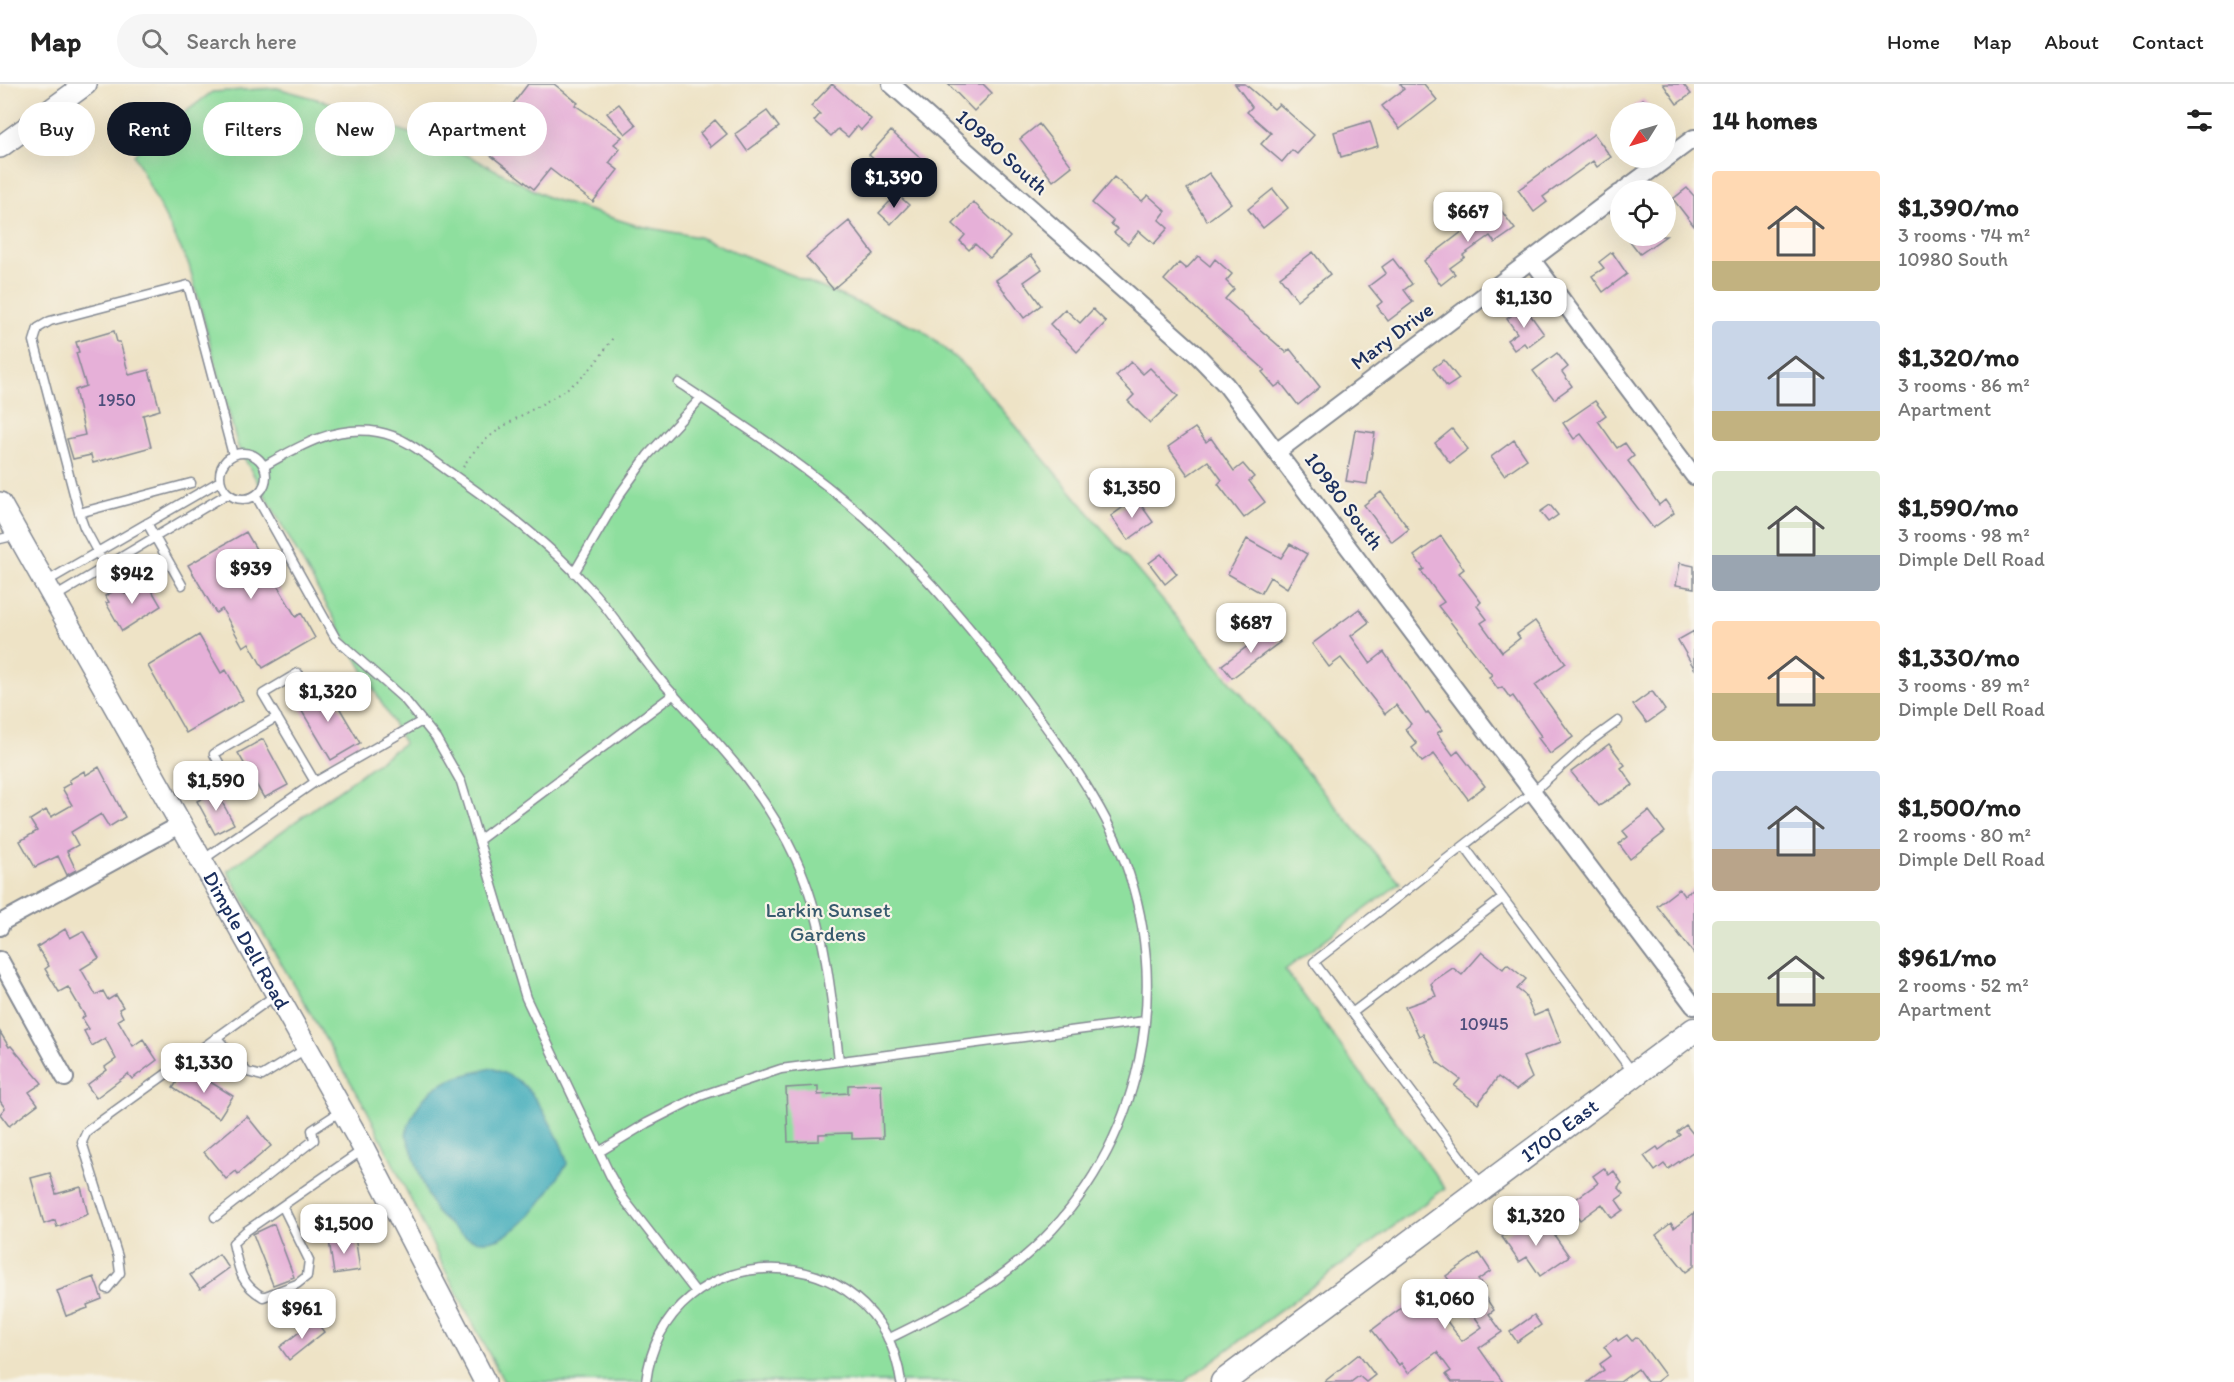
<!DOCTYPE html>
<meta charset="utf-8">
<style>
:root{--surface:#fff;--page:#f6f6f6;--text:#222;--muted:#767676;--line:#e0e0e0;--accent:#111827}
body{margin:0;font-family:Itim,sans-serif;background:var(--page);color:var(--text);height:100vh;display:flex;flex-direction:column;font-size:22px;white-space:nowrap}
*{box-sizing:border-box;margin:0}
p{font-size:20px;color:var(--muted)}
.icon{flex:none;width:33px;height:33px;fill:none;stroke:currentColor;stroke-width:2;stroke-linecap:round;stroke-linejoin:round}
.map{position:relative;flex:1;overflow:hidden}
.details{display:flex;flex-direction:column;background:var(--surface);width:540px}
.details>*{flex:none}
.top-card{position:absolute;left:18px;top:18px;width:570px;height:54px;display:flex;gap:12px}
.needle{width:39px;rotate:233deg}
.buttons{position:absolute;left:1610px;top:18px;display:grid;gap:12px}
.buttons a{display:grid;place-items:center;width:66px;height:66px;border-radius:50%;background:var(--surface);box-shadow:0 6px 24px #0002;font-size:30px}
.price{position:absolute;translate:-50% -51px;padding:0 14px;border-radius:12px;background:#fff;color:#222;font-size:20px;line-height:39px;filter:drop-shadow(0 2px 3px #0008)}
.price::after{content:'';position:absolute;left:50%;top:36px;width:18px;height:14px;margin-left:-9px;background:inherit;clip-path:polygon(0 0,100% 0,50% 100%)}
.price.selected{background:var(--accent);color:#fff}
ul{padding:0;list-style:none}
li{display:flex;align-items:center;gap:18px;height:150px;padding:0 18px}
li span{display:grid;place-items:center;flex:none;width:168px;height:120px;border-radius:6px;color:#555}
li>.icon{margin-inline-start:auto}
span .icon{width:72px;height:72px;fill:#fffc;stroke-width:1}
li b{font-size:26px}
h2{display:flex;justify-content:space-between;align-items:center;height:72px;padding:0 18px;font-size:26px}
.tag{padding:0 21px;border-radius:27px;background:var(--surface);box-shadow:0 6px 24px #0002;font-size:21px;line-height:54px}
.tag.selected{background:var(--accent);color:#fff}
header{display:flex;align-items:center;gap:36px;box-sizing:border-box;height:84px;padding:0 30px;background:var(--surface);border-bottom:2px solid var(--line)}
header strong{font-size:28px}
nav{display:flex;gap:33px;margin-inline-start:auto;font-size:21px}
.search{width:420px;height:54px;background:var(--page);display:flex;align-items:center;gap:15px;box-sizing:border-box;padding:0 21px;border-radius:33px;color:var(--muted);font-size:22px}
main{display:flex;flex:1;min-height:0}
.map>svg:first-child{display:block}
</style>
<header>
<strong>Map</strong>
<div class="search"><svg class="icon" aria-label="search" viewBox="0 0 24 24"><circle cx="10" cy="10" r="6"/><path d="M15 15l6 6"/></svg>Search here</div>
<nav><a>Home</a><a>Map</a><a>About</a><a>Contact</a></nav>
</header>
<main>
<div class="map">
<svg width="1694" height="1298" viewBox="0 0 1694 1298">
<rect width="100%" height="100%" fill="#f7f3e8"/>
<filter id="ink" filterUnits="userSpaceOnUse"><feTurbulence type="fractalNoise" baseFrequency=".0167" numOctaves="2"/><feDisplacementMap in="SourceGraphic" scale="12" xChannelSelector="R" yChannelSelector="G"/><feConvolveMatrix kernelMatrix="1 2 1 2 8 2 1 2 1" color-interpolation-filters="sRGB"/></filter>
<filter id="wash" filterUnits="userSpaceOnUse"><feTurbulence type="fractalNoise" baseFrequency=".008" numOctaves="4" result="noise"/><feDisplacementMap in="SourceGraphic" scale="24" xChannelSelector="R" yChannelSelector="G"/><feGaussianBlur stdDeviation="1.35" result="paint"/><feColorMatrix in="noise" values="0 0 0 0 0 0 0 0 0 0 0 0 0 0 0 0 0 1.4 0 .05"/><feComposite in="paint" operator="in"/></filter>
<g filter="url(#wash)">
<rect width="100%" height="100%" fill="#eee3c6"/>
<path fill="#8edf9e" stroke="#54877e" stroke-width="1.5" d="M277 4 331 19 471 73 549 114 635 141 698 153 753 175 921 245 968 285 1400 799 1285 886 1445 1104 1184 1298H504L443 1182 367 1026 227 787 404 659 238 363 189 181 134 71 150 55 212 8Z"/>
<path fill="#3cabba" stroke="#2c6d8c" stroke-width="1.5" d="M492 984C500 988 510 991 517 996 535 1007 564 1060 567 1080 544 1115 501 1187 453 1144 448 1139 440 1134 436 1128 423 1107 415 1073 406 1050 420 1001 446 995 492 984Z"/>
<g id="blocks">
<path fill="#e6b0d8" d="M528 0H554L578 19 575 21 622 53 614 60 620 65 609 79 618 86 593 118 550 85 534 105 480 63Z
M832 0 871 35 861 46 857 42 848 53 838 45 831 52 814 37 820 30 811 22Z
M948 0H983L992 9 974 27Z
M1235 0H1245L1274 25 1279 20 1314 51 1297 70 1292 66 1282 78 1261 60 1271 49 1247 28 1252 23Z
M1400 0H1424L1437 16 1400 45 1382 22 1404 5Z
M1663 0H1683L1691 10 1677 20Z
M1643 15 1654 28H1626Z
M619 20 636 41 625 50 607 29Z
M767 27 779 43 747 67 735 50Z
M715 36 727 50 711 63 700 49Z
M1370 37 1378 62 1341 73 1334 48Z
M1039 40 1072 82 1053 97 1020 55Z
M891 47 922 75 901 99 869 71Z
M1594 50 1611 73 1597 83 1593 77 1543 113 1547 118 1534 128 1518 106Z
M1209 89 1231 119 1207 137 1187 105Z
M1114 93 1142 117 1148 111 1166 127 1159 136 1168 144 1154 160 1139 147 1128 160 1114 149 1118 145 1111 140 1113 137 1092 119Z
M1687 104 1694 112V142L1673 115Z
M1273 105 1288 124 1263 144 1248 125Z
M897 110 909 121 891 140 879 129Z
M973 118 1010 153 990 174 975 160 969 166 960 157 965 151 953 140Z
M1497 121 1515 145 1495 159 1490 152 1463 171 1465 173 1450 184 1455 190 1441 201 1424 177Z
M849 137 874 170 833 205 806 173Z
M1626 152H1666L1640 170Z
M1313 168 1330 190 1297 216 1280 193Z
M1612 168 1627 190 1603 208 1592 192 1604 184 1599 178Z
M1031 171 1042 185 1024 198 1041 221 1024 234 996 196Z
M1198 172 1210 182 1215 175 1232 190 1226 197 1234 205 1225 215 1286 268 1290 265 1320 303 1298 321 1281 299 1275 303 1262 288 1265 286 1164 196 1179 179 1186 185Z
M1393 175 1412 200 1404 206 1413 218 1388 237 1377 222 1382 218 1369 202 1386 189 1382 183Z
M1524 222 1544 250 1527 263 1524 259 1514 266 1507 256 1517 249 1507 235Z
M1065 225 1080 239 1093 225 1106 238 1077 268 1050 240Z
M114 247 117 258H120L129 291 149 286 160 326 143 331 151 363 93 379 91 371 73 375 67 355 85 351 75 306 86 302 76 269 79 268 76 258Z
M1557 269 1568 283 1562 288 1572 302 1554 315 1533 287Z
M1444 276 1459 295 1447 303 1433 284Z
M1131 278 1143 290 1150 284 1178 312 1150 339 1128 317 1134 311 1116 292Z
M1595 317 1606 331 1598 337 1617 364 1625 359 1634 372 1628 377 1639 392 1659 421 1665 416 1674 429 1653 444 1581 350 1574 355 1563 339Z
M1195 344 1206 358 1211 354 1234 387 1243 380 1254 393 1249 397 1265 418 1244 434 1218 400 1222 396 1208 377 1188 391 1168 363Z
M1452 345 1468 365 1450 379 1435 359Z
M1355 346 1375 349 1367 400 1346 397Z
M1514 356 1527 375 1504 391 1491 373Z
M1381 408 1409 445 1392 458 1364 421Z
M1136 414 1153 438 1128 456 1111 432Z
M1550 421 1558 431 1548 438 1540 428Z
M246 448 296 533 301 529 315 554 263 584 249 559 243 563 222 525 216 529 188 481Z
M1441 452 1464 485 1459 489 1481 518 1477 522 1487 535 1481 539 1502 568 1520 554 1517 550 1535 537 1566 579 1535 601 1573 653 1550 670 1538 654 1541 652 1513 612 1510 614 1502 603 1498 605 1489 593 1492 591 1438 522 1444 518 1421 487 1424 485 1414 472Z
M1247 455 1281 474 1290 460 1307 470 1287 504 1270 493 1261 509 1228 490Z
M1161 470 1177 490 1165 500 1149 479Z
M1680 479 1694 482V504L1676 501Z
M147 498 161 522 122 547 106 519 109 518 105 512 119 504 125 510Z
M1359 525 1369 538 1351 552 1370 579 1384 568 1426 630 1428 628 1442 646 1437 649 1453 671 1458 667 1485 702 1468 715 1434 670 1422 678 1412 664 1417 660 1405 645 1411 640 1396 621 1385 630 1341 574 1329 583 1312 560Z
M1271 545 1280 558 1232 594 1222 581Z
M1694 547V584L1678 556Z
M199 551 221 589 226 586 243 616 186 649 148 582Z
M326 601 360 659 331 676 297 619Z
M1652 607 1665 626 1647 639 1633 621Z
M263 655 288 701 264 714 238 669Z
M1609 660 1625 681 1621 684 1633 701 1599 722 1571 688Z
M99 683 125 733 109 743 101 730 71 748 78 761 67 767 76 786 67 791 58 772 35 783 20 757 37 747 30 736 46 726 51 733 72 721 62 704 71 699 69 696 84 687 86 691Z
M216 707 234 740 215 750 197 717Z
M1649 727 1665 748 1630 775 1619 760 1628 753 1623 747Z
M1694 804V870L1657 822 1679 805 1684 812Z
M65 845 70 854 83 847 99 874 81 885 96 911 103 907 108 916 116 911 123 923 119 925 123 933 118 936 133 962 143 955 157 976 132 995 128 990 96 1014 87 1001 107 986 105 983 116 975 105 954 92 962 84 947 89 945 82 934 85 932 68 903 59 908 45 885 49 882 37 863Z
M1482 868 1503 885 1507 880 1526 895 1517 905 1525 911 1534 932 1548 926 1561 958 1523 973 1532 994 1516 1006 1498 993 1478 1020 1454 1002 1460 995 1437 978 1423 950 1419 952 1405 923 1436 912 1431 900 1435 896 1453 884 1462 891Z
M0 948 9 963 11 962 42 999 29 1008 38 1020 9 1042 0 1030 5 1024 0 1017Z
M183 988 201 999 204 994 233 1012 219 1034 173 1004Z
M881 1000 883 1054 852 1055V1049L819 1050V1057L788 1058 786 1004 818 1002V1011L848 1009V1001Z
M247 1032 271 1062 238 1090 236 1087 226 1095 204 1068Z
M1686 1041 1694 1051V1067L1668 1085 1664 1080 1655 1087 1644 1072 1657 1063 1659 1066 1680 1051 1677 1048Z
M1604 1084 1609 1091 1614 1087 1622 1099 1618 1103 1624 1110 1616 1116 1623 1126 1612 1134 1602 1120 1580 1136 1569 1120 1598 1099 1593 1092Z
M50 1089 56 1110 81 1103 88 1130 57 1143 55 1136 44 1140 31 1094Z
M1694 1129V1182L1686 1188 1656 1151 1671 1139 1674 1144Z
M1545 1138 1569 1172 1540 1192 1527 1173 1519 1178 1502 1153 1522 1139 1529 1150Z
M274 1140 294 1193 273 1201 253 1150Z
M355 1152 360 1186 334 1190 329 1156Z
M1479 1169 1491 1187 1478 1196 1485 1204 1481 1207 1494 1226 1489 1230 1502 1248 1479 1264 1503 1298H1452L1446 1290 1451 1287 1437 1268 1408 1289 1401 1279 1399 1281 1372 1246 1424 1207 1462 1257 1482 1243 1446 1192Z
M219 1170 229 1184 200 1205 190 1191Z
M94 1193 102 1215 87 1221 88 1224 66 1232 57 1207Z
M1534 1231 1541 1241 1517 1258 1510 1248Z
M315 1236 324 1248 289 1276 280 1263Z
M1627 1251 1632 1257 1637 1253 1665 1291 1656 1298H1647L1638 1285 1620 1298H1588L1604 1286 1600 1280 1611 1272 1604 1263 1616 1254 1618 1257Z
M1359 1270 1375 1291 1366 1298 1359 1292 1351 1298H1324Z"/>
</g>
</g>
<g filter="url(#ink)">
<use href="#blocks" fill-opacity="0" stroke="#848992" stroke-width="1.5"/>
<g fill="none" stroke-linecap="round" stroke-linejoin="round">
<g stroke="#848992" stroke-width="11">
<path id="service" d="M679 299C735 336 792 373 844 416 907 468 961 532 1011 596 1053 652 1100 712 1125 778 1176 917 1136 1077 1023 1174 983 1209 935 1232 888 1255
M220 392a23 23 0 1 1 46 0a23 23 0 1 1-46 0Z
M264 382C301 361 335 341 378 348 404 352 428 373 448 387 498 422 551 460 592 507 618 536 638 570 664 600 716 658 762 702 796 775 825 838 831 909 839 977
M256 412 336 555 405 616 436 654 461 698 526 914 610 1091 623 1114 696 1208
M79 429 191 399
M147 439 182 501
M0 455 17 451
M105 482 84 443 79 429 34 257 38 244 50 237 188 201 233 371
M574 489 620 410 648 371 701 314
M44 499 220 397
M53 514 227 410
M298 589 263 610 315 698
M229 697 214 670 277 633
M479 756 674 610
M1464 762 1634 990
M201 777 315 698 422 637
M1352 929 1503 814
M216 953 247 988 262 992 307 964
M599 1068 647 1039 700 1012 781 985 1145 937
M1483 1103 1314 878 1534 707 1589 658 1618 637
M283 1123 309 1176 307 1192 297 1200 263 1213C239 1199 239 1184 233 1159L246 1147 364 1065
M215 1133 314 1056 312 1046 341 1027
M107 1205 120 1189 118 1173 82 1058 87 1047 277 910
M646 1298C664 1147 880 1147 901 1298"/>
</g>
<g stroke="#848992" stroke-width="20">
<path id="minor" d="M891 0 1198 272 1226 301 1694 922
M1624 106 1694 54
M1532 176 1694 392
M1278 367 1620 109
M0 843 2 838 180 741
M0 876 65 994"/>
</g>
<g stroke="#848992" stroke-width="24">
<g id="tertiary">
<path d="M0 63 86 0"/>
<path id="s1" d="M0 419 364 1065 485 1298"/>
</g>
</g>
<g stroke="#848992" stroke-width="27">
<g id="secondary">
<path id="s2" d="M1223 1298 1694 946"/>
</g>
</g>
<path stroke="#848992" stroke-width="2" stroke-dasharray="1.5 4.5" stroke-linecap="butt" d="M463 383C490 337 545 326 583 292 596 280 605 266 614 252"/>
<use href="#service" stroke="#fff" stroke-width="8"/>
<use href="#minor" stroke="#fff" stroke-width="16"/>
<use href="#tertiary" stroke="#fff" stroke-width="21"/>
<use href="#secondary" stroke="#fff" stroke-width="24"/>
</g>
</g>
<g text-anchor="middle" stroke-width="4.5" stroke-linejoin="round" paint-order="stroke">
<g font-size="18" fill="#4e4f7c">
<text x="117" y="322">1950</text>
<text x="1484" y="946">10945</text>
</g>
<g font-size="21" fill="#1b2f5e" stroke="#f7f3e8">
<text transform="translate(1002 68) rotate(42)" y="7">10980 South</text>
<text transform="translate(1392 252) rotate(-37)" y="7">Mary Drive</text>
<text transform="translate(1344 417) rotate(53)" y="7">10980 South</text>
<text dy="7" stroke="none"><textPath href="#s1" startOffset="502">Dimple Dell Road</textPath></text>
<text dy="7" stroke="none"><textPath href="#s2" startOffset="420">1700 East</textPath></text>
</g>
<g font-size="21" fill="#385b6e" stroke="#f7f3e8">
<text x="828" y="833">Larkin Sunset<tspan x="828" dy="24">Gardens</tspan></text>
</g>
</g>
</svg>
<div class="buttons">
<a><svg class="needle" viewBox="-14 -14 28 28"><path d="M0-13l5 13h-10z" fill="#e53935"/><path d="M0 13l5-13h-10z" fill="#767676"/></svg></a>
<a><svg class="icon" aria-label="locate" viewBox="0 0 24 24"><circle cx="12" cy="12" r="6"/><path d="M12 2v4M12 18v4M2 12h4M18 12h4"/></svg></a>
</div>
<b class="price selected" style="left:894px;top:125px">$1,390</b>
<b class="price" style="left:1468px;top:159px">$667</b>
<b class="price" style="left:1524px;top:245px">$1,130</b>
<b class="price" style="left:1132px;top:435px">$1,350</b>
<b class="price" style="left:251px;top:516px">$939</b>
<b class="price" style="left:132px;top:521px">$942</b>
<b class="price" style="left:1251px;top:570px">$687</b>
<b class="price" style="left:328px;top:639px">$1,320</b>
<b class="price" style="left:216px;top:728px">$1,590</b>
<b class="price" style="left:204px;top:1010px">$1,330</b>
<b class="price" style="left:1536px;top:1163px">$1,320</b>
<b class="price" style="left:344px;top:1171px">$1,500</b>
<b class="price" style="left:1445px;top:1246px">$1,060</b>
<b class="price" style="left:302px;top:1256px">$961</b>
<div class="top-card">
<a class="tag">Buy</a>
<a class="tag selected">Rent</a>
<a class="tag">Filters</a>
<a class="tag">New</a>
<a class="tag">Apartment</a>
</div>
</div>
<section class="details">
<h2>14 homes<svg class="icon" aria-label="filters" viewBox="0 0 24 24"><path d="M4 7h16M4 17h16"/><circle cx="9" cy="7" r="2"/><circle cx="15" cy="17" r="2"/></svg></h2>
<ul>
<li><span style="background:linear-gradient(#ffd9b3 75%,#c2b280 0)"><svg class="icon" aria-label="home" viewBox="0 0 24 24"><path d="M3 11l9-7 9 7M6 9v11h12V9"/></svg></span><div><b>$1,390/mo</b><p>3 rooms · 74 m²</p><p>10980 South</p></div></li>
<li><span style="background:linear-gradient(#c9d6e8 75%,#c2b280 0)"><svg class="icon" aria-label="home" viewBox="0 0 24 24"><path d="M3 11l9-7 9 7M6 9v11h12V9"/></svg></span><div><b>$1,320/mo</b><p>3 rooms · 86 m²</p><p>Apartment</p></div></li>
<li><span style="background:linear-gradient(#dfe7d0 70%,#9aa5b1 0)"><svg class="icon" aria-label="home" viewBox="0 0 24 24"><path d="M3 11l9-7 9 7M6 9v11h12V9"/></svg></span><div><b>$1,590/mo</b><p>3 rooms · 98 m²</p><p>Dimple Dell Road</p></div></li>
<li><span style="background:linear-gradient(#ffd9b3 60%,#c2b280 0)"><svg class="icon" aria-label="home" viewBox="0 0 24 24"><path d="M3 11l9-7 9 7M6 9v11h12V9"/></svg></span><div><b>$1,330/mo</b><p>3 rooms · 89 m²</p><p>Dimple Dell Road</p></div></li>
<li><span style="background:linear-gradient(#c9d6e8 65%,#b9a48a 0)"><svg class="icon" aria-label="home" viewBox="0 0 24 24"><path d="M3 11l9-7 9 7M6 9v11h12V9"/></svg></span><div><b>$1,500/mo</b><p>2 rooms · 80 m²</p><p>Dimple Dell Road</p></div></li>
<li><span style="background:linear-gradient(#dfe7d0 60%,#c2b280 0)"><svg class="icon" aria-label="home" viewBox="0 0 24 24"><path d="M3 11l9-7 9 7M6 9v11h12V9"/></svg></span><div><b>$961/mo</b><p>2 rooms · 52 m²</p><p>Apartment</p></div></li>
</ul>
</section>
</main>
